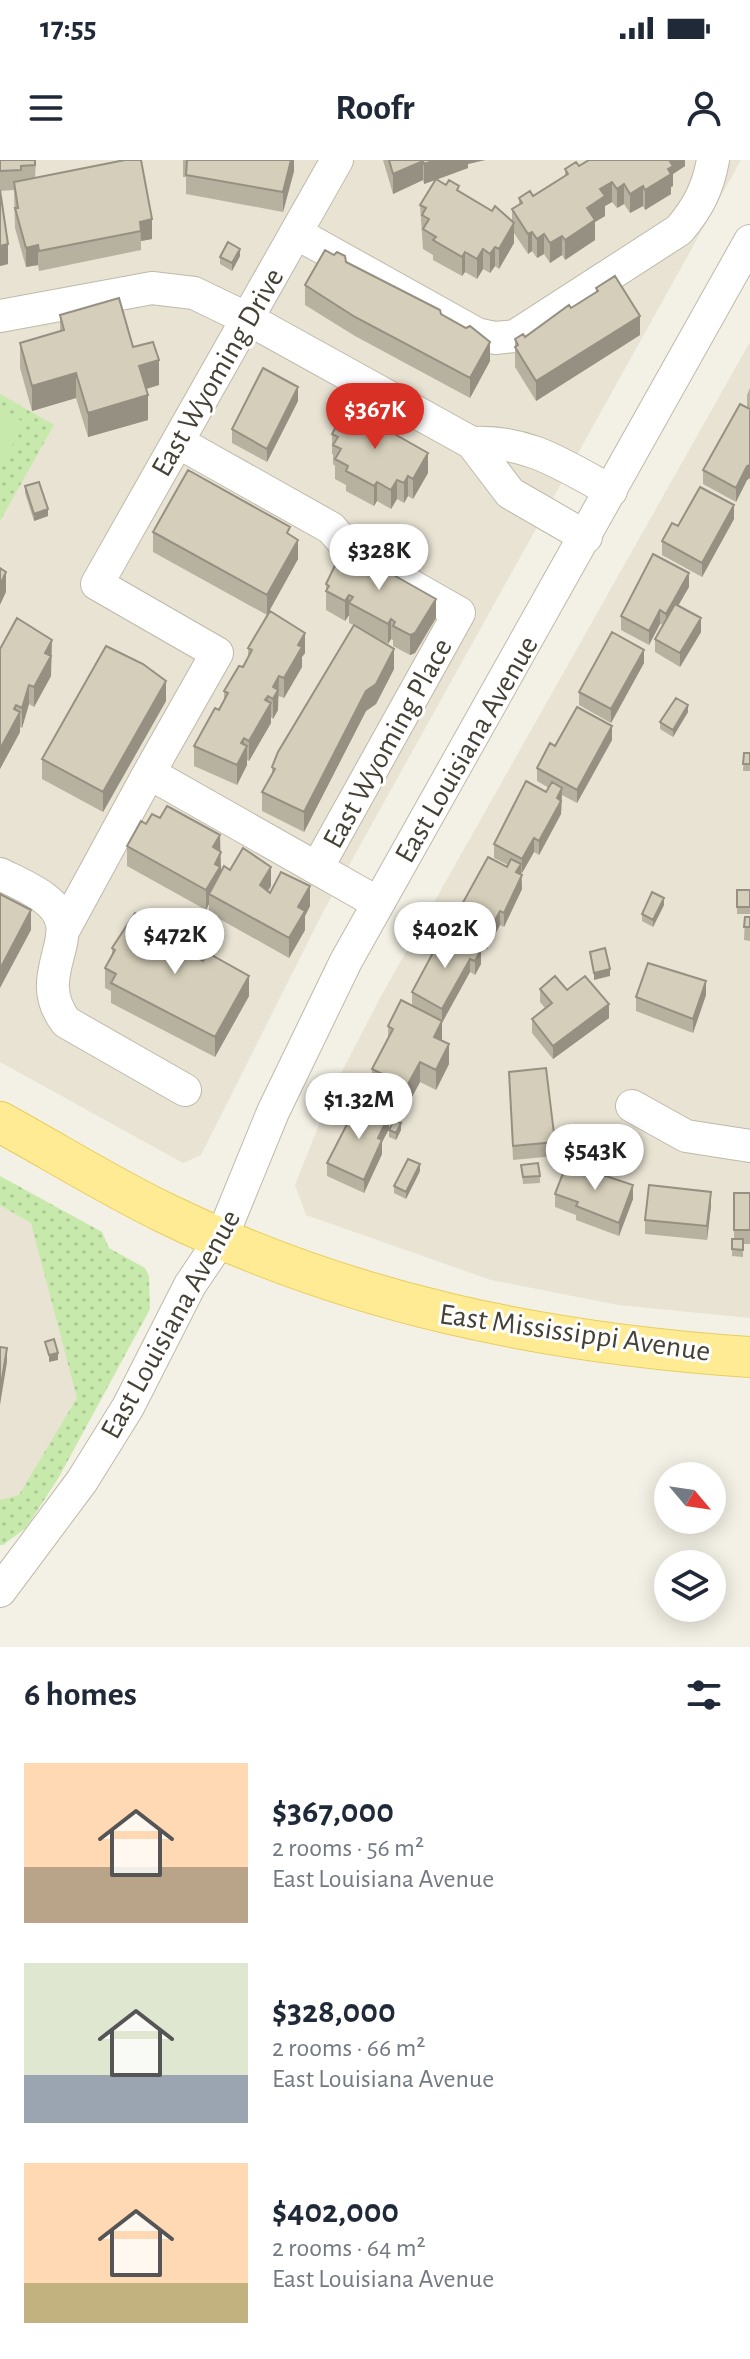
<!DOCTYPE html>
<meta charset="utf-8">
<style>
:root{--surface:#fff;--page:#f2f2f3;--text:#1f2937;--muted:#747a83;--accent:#d93025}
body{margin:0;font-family:"Alegreya Sans",sans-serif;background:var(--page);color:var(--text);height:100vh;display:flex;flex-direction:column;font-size:30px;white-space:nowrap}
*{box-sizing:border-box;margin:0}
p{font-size:26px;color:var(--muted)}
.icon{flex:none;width:44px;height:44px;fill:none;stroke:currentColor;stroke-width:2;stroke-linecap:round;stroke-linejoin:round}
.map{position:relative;height:1487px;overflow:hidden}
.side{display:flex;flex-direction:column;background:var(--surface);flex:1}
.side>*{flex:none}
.needle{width:52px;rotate:119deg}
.fabs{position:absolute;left:654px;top:1302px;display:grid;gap:16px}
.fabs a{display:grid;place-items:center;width:72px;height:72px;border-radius:50%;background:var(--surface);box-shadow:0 4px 20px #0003;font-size:40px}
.price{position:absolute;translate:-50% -68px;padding:0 18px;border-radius:28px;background:#fff;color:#222;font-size:26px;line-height:52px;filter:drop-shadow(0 2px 4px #0008)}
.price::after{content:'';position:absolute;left:50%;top:48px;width:24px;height:18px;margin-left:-12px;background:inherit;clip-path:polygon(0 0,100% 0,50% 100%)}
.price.active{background:var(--accent);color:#fff}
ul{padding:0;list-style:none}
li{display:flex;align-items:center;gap:24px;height:200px;padding:0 24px}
li span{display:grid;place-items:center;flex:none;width:224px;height:160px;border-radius:0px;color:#555}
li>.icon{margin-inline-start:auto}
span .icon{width:96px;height:96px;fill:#fffc;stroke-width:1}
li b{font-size:34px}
h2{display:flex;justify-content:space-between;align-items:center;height:96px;padding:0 24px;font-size:34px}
.status{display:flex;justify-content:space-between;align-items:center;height:56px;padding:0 40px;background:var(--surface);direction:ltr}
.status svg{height:22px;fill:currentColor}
header{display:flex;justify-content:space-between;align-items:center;height:104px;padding:0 24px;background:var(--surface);font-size:36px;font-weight:600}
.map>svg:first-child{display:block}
</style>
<div class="status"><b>17:55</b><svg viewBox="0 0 49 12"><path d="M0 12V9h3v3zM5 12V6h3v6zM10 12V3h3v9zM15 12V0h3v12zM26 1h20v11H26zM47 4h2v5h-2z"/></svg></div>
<header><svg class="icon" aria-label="menu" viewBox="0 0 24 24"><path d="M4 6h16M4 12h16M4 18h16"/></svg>Roofr<svg class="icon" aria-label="person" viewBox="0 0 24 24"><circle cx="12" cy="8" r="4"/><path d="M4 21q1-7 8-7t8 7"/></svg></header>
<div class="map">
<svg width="750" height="1487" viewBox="0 0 750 1487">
<defs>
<pattern id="grass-dots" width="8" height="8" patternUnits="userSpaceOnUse" patternTransform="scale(2)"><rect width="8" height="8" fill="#c8e9ac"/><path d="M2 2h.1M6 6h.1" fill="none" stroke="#adc995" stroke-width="1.8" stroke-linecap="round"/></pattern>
</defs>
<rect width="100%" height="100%" fill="#f3f1e5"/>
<path fill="#e8e3d3" d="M0 0H741L323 752 201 995 183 1003 0 902Z
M750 182V1158L618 1145 491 1120 306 1055 295 1025 334 927 380 838Z
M0 1039 49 1066 127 1141 31 1332 0 1362Z"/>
<path fill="url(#grass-dots)" d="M0 234 54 265 0 361Z
M0 1016 102 1072 109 1088 145 1108 149 1116 150 1149 59 1317 26 1368 3 1385H0V1340L19 1335 77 1238 31 1063 0 1045Z"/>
<path fill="#c8e9ac" d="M0 249 25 263 3 302 0 300Z"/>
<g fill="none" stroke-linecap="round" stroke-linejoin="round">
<g stroke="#bfb9a8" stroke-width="34">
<path id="minor" d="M337 0 97 424 217 493 149 613 378 743
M296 73 477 174 495 178 515 176 679 70C698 48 708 28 713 0
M0 156 152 128 194 133 248 159 472 283
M178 282 331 368 352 392 459 453 317 708
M586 377 510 333 472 283C528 280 563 305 611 331
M0 714C14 721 31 728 44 738 92 773 27 811 66 862L185 930
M63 771 149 613
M632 946 686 976 750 986
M0 1431 82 1321 128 1247 190 1125 221 1079 273 952 346 801 750 81"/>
</g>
<g stroke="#e8cd5e" stroke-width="42">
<path id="major" d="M0 962C55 992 109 1026 165 1053 351 1144 544 1183 750 1197"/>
</g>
<use href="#minor" stroke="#fff" stroke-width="32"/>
<use href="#major" stroke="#ffeb93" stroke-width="40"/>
</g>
<path fill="#b7b1a0" d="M0 0H36L35 18 125 0 152 79 141 81V90L39 111 38 105 26 107 15 68 14 30 0 31 8 104 0 106Z
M183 0H294V11L283 52 186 34V17H183Z
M383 0H485L468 4V8L436 20 512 61V49L519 45V38L533 36 565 16V9L579 6 685 0V6L673 14V26L671 27V34L645 50 643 46 630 53 624 44 617 48 612 42 605 46V56L595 62V80L565 100 562 95 550 103 544 94 537 98 532 91 528 94 514 73V83L499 109 495 106 490 113 483 109 477 119 465 112 462 116 433 100V95L423 89 420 45 435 20 424 24 423 20 393 34Z
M334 95 441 154 490 201 470 238 355 176 305 145V125Z
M240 96 232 111 220 104V97Z
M596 128 640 175 536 241 515 207V179L525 177 596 132Z
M60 155 133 187 159 225 146 229 148 260 88 277 76 238 32 251 20 208V183L60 172Z
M750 228V318L747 320 736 342 703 324V310L747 248V235Z
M298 241 267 302 232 283V269Z
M332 274 428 313 413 339 408 336 404 343 397 339 391 349 377 341 374 346 346 331V325L335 319V306L333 304V294H332Z
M25 326 48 356 34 361 25 333Z
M734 359 702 417 662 395V381L678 366Z
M153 372 290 375 298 399 267 455 153 392Z
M326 424 436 458 415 493 410 495 393 486V480L391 479 388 484 364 471 394 509 376 544 366 551 304 672 262 651V632L272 614V607L354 465 349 463V455L345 461 326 450Z
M689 427 678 445 701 472 680 507 655 492V479L663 465 660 464 649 485 621 470V456Z
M248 488 305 493 302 497V507L284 538 279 536 278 538V550L273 559 271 557V563L249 601 247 600V605L237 625 194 606V586L224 540V531L243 507 248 497Z
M0 489 52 500 51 502V516L34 547 29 544 22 568 20 567V572L0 609Z
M644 503 611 563 579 545V532Z
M166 541 103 652 42 619V599Z
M688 552 673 577 660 569V562Z
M612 580 577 643 562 635 561 654 539 695 534 692 522 713 521 712 522 729 504 767 500 765 487 789 455 771V757L508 705 494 698V684L546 632 549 628 537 621V608L555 586Z
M744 593H750V611H743Z
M146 664 220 691 221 711 230 710 271 726 268 731 270 733 310 746 305 756V770L289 798 209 753V744L206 750 127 706V686Z
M737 730H750V754H737Z
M664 745 653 767 642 761V754Z
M745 757H750V781L744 780Z
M444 772 481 804 475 815 470 812 442 862V881L449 904 436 930 420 922 407 946 372 928V909L388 879V866L412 846V832Z
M112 788 249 836 215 897 111 843V831L105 828V808L112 794Z
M540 829 567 830 609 858 553 899 532 873V859L545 848 540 842Z
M706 835 693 873 636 851V837Z
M509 912 555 982V996L513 1000Z
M378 948 396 952 392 961 389 960V969L382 982V994L364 1033 327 1016V1003L378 950Z
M389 970H401L396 980 389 977Z
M521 1005 540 1016V1023L523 1024Z
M420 1011 406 1039 394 1033V1026Z
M734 1033H750V1084H743V1097L732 1096V1079H734Z
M555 1034 633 1039 619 1076 576 1060V1055L555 1047Z
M711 1046 707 1080 645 1074V1060Z"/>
<path fill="#959082" d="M291 0H294V11L283 52V32Z
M436 0H485L468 4V8L424 24V4Z
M668 0H685V6L673 14V26L671 27V34L645 50V30Z
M423 1V20L393 34V14Z
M612 22V42L605 46V56L595 62V80L565 100V80L600 29Z
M624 24V44L617 48V29Z
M643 26V46L630 53V34Z
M152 59V79L141 81 140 62Z
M514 63V83L499 109V89Z
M532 72V91L528 94V74Z
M544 74V94L537 98V79Z
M562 76V95L550 103V83Z
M8 84V104L0 106V86Z
M38 85V105L26 107V88Z
M495 87V106L490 113V94Z
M240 89V96L232 111V103Z
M483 89V109L477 119V99Z
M465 92V112L462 116V97Z
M640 156V175L536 241V221Z
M490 182V201L470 238V218Z
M159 200V225L139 231V206Z
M76 213V238L32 251V226Z
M298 227V241L267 302V289Z
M148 235V260L88 277V253Z
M428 293V313L413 339V319Z
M750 305V318L747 320 736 342V328L747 306Z
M408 316V336L404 343V323Z
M397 320V339L391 349V330Z
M377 322V341L374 346V326Z
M734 345V359L702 417V403Z
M48 349V356L34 361V354Z
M298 380V399L267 455V435Z
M6 412V432L0 445V425Z
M689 413V427L666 467V454Z
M349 435V455L345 461V441Z
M436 439V458L415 493 410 495V475Z
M660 450V464L649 485V471Z
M701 458V472L680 507V493Z
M391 459V479L388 484V464Z
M305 473V493L302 497V507L284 538V518L298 485Z
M52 480 51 516 34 547V527L45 493Z
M394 489V509L376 544 366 551 304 672V652L366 531Z
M644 490V503L611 563V549Z
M279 516 278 550 273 559V527Z
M166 521V541L103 652V632Z
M29 525V544L22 568V548Z
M268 536V548L271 543V563L249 601V581Z
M16 545V559L20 552V572L0 609V589Z
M688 545V552L673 577V570Z
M612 566V580L577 643V630Z
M244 578V592L247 586V605L237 625V605L241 583Z
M562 628 561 654 539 695V681L557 638Z
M220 675 221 711 209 734V744L206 750V730L213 687Z
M534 678V692L522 713V699Z
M521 704 522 729 504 767V753L516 712Z
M271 707V726L260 744V725Z
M310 726V746L305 756V770L289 798V778L298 747Z
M664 738V745L653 767V760Z
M31 750V770L0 828V809Z
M500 751V765L487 789V775Z
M481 790V804L475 815V801Z
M470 799V812L442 863V849Z
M610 809V816L594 820V813Z
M249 816V836L215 897V877Z
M706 821V835L693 873V859Z
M609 844V858L553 899V886Z
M442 861V881L434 877Z
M449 884V904L436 930V910Z
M420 902V922L407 946V926Z
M396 945V952L392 961V954Z
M389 955V969L382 982V994L364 1033V1020L378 978Z
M401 963V970L396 980V973Z
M420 1004V1011L406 1039V1032Z
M633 1025V1039L619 1076V1063Z
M711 1032V1046L707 1080V1066Z
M7 1188V1202L0 1245V1231Z
M58 1193V1200L49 1202V1195Z"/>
<path fill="#d5ceba" stroke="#959082" stroke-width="2" d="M0 0H35V5L21 6V10L0 11Z
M125 0H141L152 59 140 62 141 71 39 91 38 85 26 88 15 48H18L14 22Z
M187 0H291L283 32 186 15Z
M389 0H436L424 4 423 1 393 14Z
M589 0H669L673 6 668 9 671 14 645 30 643 26 630 34 624 24 617 29 612 22 600 29 605 36 587 48 595 60 565 80 562 76 550 83 544 74 537 79 532 72 528 74 512 49 522 43 519 38 530 31 533 36 568 14 565 9 576 2 579 6Z
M436 19 446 25 449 20 459 26 457 30 492 51 495 46 514 63 499 89 495 87 490 94 483 89 477 99 465 92 462 97 433 80 436 77 423 69 429 59 422 55 426 48 420 45Z
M0 30 8 84 0 86Z
M228 82 240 89 232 103 220 97Z
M325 90 334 95 337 92 345 96 346 102 440 150 441 154 466 168 470 166 490 182 470 218 355 157 305 125Z
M615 116 640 156 536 221 515 187 518 185 515 179 523 174 525 177 569 145 571 148 598 131 596 128Z
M119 138 133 187 153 182 159 200 139 206 148 235 88 253 76 213 32 226 20 183 64 170 60 155Z
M263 208 298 227 267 289 232 269Z
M740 244 750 249V305L747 306 736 328 703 310Z
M347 247 428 293 413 319 408 316 404 323 397 320 391 330 377 322 374 326 346 311 348 306 335 299 341 289 333 285 338 277 332 274Z
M188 310 290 367 287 373 298 380 267 435 153 372Z
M39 322 48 349 34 354 25 326Z
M700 327 734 345 702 403 662 381 672 363 678 366Z
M344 387 436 439 415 473 410 475 393 466 395 462 391 459 388 464 349 443 353 437 349 435 345 441 326 431 329 426 326 424Z
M653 394 689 413 666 454 660 450 649 471 621 456Z
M0 408 6 412 0 425Z
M675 444 701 458 680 493 655 479Z
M270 451 305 473 298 485 302 487 284 518 279 516 273 527 278 530 273 539 268 536 265 540 271 543 249 581 244 578 241 583 247 586 237 605 194 586 215 548 219 550 228 533 224 531 239 506 243 507 252 490 248 488Z
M17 458 52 480 45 493 51 496 34 527 29 525 22 548 16 545 14 549 20 552 0 589V489Z
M354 465 394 489 376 524 366 531 304 652 262 632 275 609 272 607 278 592Z
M612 472 644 490 611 549 579 532Z
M106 486 143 504 166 521 103 632 42 599Z
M676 538 688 545 673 570 660 562Z
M577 547 612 566 577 630 537 608 550 583 555 586Z
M744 593H750V604H743Z
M526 621 546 632 552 622 562 628 557 638 561 641 539 681 534 678 522 699 494 684Z
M167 646 220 675 213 687 221 692 215 704 220 707 206 730 127 686 141 661 146 664 152 654 160 658Z
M243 688 271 707 260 725 270 733 281 712 310 726 298 747 305 751 289 778 209 734 224 706 230 710Z
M488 697 507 707 511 699 521 704 516 712 522 715 504 753 500 751 487 775 455 757Z
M737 730H750V747H737Z
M652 732 664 738 653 760 642 754Z
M0 734 31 750 0 809Z
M135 753 197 788 193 795 203 801 208 793 249 816 215 877 111 823 116 814 105 808 115 790 112 788Z
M745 757H750V767H744Z
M444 772 481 790 475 801 470 799 442 849 412 832Z
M605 788 610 809 594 813 590 792Z
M648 803 706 821 693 859 636 837Z
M555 816 567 830 585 816 609 844 553 886 532 859 552 843 540 829Z
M401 840 442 861 434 877 449 884 436 910 420 902 407 926 372 909 393 869 388 866Z
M546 908 555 982 513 986 509 912Z
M383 939 396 945 392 954 378 948Z
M359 941 389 955 378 978 382 980 364 1020 327 1003Z
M394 960 401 963 396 973 389 970Z
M408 999 420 1004 406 1032 394 1026Z
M538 1003 540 1016 523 1017 521 1005Z
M567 1003 633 1025 619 1063 576 1046 578 1042 555 1034Z
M649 1025 711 1032 707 1066 645 1060Z
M734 1033H750V1070H734Z
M732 1079H743V1090L732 1089Z
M54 1179 58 1193 49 1195 45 1182Z
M0 1187 7 1188 0 1231Z"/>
<g text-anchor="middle" stroke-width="6" stroke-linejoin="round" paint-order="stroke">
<g font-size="30" fill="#464135" stroke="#fff">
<text transform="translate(217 212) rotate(-60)" y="10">East Wyoming Drive</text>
<text transform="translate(387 583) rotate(-61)" y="10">East Wyoming Place</text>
<text transform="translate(466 589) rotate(-60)" y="10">East Louisiana Avenue</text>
<text transform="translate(170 1164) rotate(-61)" y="10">East Louisiana Avenue</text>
<text transform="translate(575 1172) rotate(8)" y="10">East Mississippi Avenue</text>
</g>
</g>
</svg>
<div class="fabs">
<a><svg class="needle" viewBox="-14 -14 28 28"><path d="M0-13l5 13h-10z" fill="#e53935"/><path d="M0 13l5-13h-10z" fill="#747a83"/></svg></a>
<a><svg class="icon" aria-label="layers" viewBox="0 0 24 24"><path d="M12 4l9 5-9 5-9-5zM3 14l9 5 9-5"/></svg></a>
</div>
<b class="price active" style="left:375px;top:291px">$367K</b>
<b class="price" style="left:379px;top:432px">$328K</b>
<b class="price" style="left:445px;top:810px">$402K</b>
<b class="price" style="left:175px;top:816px">$472K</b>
<b class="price" style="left:359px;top:981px">$1.32M</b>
<b class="price" style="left:595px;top:1032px">$543K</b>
</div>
<section class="side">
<h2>6 homes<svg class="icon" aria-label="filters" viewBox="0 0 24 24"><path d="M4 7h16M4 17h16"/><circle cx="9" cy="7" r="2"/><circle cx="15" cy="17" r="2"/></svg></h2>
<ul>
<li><span style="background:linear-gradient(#ffd9b3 65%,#b9a48a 0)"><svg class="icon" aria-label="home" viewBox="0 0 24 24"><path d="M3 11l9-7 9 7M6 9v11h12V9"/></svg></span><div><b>$367,000</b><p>2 rooms · 56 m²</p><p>East Louisiana Avenue</p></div></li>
<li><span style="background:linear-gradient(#dfe7d0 70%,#9aa5b1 0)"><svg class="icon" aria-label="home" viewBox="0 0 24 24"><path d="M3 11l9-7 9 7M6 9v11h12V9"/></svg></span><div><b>$328,000</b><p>2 rooms · 66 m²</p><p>East Louisiana Avenue</p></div></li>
<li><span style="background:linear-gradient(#ffd9b3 75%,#c2b280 0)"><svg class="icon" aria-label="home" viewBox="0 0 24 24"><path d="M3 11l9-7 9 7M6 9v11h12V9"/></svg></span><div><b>$402,000</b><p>2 rooms · 64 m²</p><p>East Louisiana Avenue</p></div></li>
</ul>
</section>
